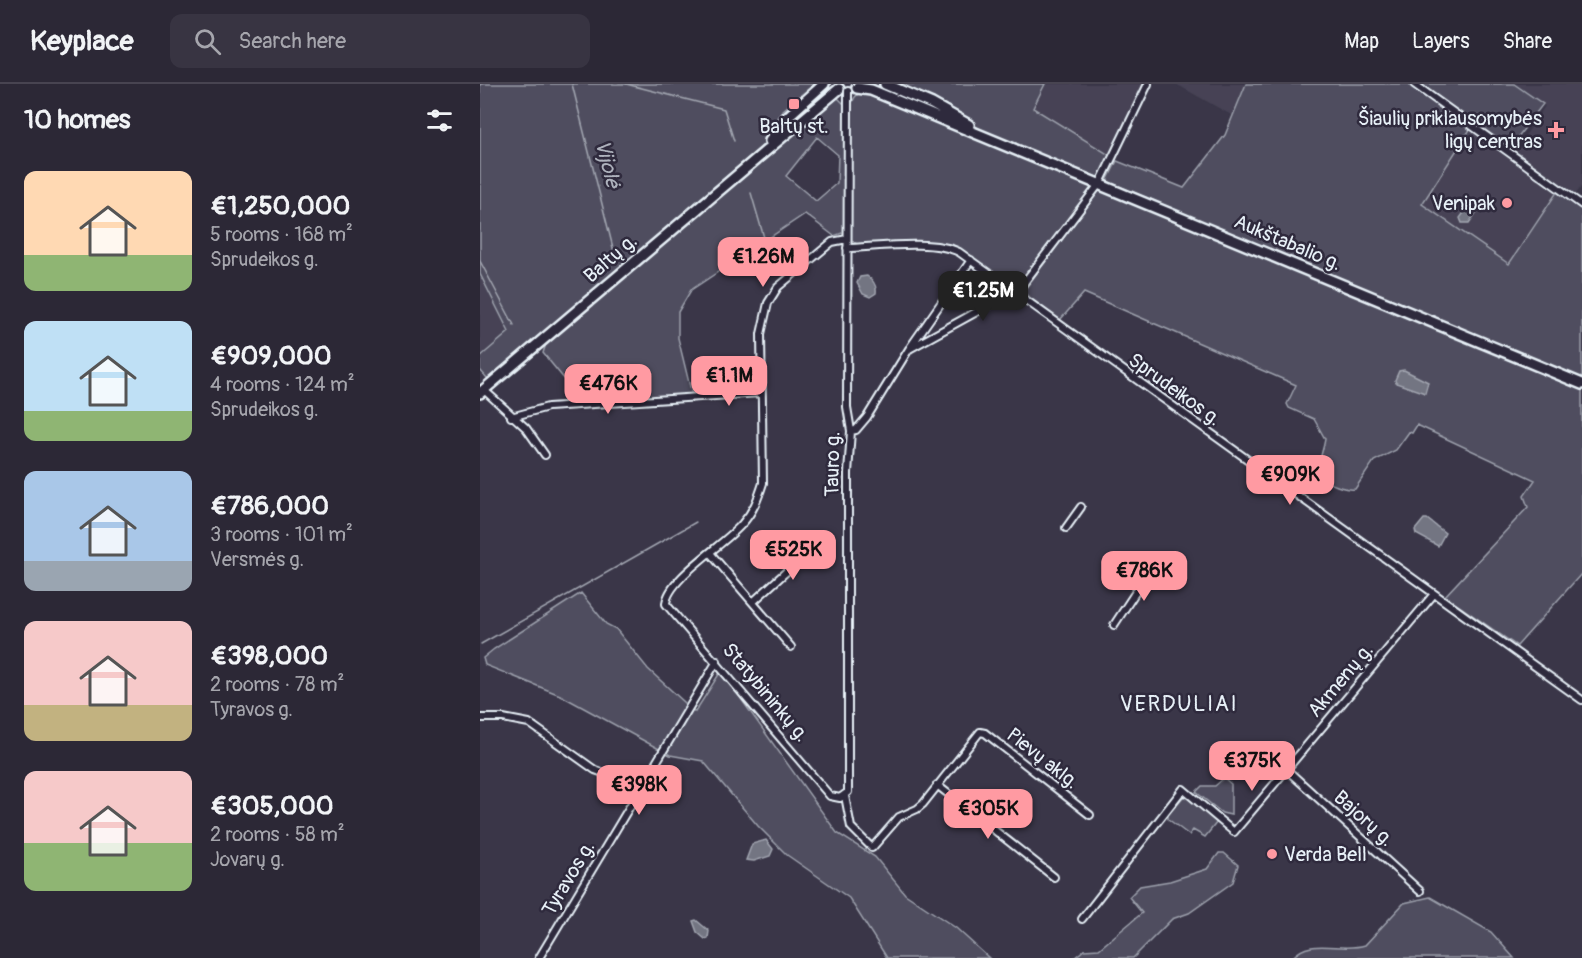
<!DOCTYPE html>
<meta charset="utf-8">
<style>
:root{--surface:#2c2836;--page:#383442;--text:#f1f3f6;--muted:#a6a6ad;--line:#484451;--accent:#ff9aa2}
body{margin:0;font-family:Pangolin,sans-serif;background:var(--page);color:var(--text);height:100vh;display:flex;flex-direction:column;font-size:22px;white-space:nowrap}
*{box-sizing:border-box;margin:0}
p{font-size:20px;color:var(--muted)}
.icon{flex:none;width:33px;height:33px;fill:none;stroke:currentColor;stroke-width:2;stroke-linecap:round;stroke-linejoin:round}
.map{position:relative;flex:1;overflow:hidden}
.side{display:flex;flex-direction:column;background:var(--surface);width:480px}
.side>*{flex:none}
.price{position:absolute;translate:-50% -51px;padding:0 14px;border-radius:12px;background:var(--accent);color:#111;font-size:20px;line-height:39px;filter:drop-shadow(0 2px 3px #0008)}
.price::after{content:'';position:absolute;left:50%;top:36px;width:18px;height:14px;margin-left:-9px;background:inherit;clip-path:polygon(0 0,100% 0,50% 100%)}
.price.active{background:#222;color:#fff}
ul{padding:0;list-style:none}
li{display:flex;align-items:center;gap:18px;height:150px;padding:0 24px}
li span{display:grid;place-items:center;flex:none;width:168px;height:120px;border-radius:12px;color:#555}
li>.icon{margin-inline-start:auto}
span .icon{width:72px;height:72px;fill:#fffc;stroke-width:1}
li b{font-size:26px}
h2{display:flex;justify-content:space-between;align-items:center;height:72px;padding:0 24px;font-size:26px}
header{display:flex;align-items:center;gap:36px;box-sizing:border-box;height:84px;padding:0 30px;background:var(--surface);border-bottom:2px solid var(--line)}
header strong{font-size:28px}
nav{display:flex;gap:33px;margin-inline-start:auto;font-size:21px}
.search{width:420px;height:54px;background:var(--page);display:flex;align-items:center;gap:15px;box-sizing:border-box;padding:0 21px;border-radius:12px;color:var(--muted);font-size:22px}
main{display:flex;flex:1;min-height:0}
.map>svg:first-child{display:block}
</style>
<header>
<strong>Keyplace</strong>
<div class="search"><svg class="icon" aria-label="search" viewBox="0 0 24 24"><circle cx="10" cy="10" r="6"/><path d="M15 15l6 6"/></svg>Search here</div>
<nav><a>Map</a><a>Layers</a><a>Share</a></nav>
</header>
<main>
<section class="side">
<h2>10 homes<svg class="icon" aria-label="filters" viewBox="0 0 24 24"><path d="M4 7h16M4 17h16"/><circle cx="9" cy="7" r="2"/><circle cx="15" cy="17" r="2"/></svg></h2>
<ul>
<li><span style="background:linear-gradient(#ffd9b3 70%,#8fb573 0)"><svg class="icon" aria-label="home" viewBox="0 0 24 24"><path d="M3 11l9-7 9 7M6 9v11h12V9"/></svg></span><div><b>€1,250,000</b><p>5 rooms · 168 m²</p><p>Sprudeikos g.</p></div></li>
<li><span style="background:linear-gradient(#bfe0f5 75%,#8fb573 0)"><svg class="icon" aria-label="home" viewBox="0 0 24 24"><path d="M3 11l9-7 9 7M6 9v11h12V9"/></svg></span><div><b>€909,000</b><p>4 rooms · 124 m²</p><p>Sprudeikos g.</p></div></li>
<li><span style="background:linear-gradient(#a9c7e8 75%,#9aa5b1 0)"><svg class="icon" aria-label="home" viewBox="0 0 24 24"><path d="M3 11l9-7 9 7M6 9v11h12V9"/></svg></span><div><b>€786,000</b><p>3 rooms · 101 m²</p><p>Versmės g.</p></div></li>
<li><span style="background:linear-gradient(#f6c9c9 70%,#c2b280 0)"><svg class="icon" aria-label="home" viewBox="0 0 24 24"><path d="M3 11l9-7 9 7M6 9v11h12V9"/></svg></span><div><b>€398,000</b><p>2 rooms · 78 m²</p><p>Tyravos g.</p></div></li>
<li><span style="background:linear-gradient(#f6c9c9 60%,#8fb573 0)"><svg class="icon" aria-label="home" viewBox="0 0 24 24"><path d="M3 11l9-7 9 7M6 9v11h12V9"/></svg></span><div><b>€305,000</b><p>2 rooms · 58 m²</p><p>Jovarų g.</p></div></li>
</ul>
</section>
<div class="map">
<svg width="1102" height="874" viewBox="0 0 1102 874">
<rect width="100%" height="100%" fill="#3a3648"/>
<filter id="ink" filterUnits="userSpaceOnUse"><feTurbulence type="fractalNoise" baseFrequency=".0167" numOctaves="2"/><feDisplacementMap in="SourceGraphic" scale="12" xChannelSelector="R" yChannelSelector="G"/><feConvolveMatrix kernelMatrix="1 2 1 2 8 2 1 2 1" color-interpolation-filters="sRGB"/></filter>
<g filter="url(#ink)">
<path fill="#464354" d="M565 0H663L631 72 553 24Z
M696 0H766L753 32Z
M1034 0H1102V102L1095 111 1038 70 1037 64 1065 22Z
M991 44 1077 108 1029 181 942 120Z
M0 190 29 248 0 273Z"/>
<path fill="#504e5f" stroke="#9ca0ac" stroke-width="1.5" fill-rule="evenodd" d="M0 0H334L302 27 283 61 15 292 7 294 0 286V273L29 248 0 190Z
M415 0H565L553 24 631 72 621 93 617 94 507 49 453 17Z
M766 0H930L991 44 942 120 1029 180 1077 108 1102 125V297L627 97 637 77 704 104 745 51Z
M941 0H1034L1063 20 1034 58 1024 60Z
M382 7 612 102V104L540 201 534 203 472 160H377L369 155 372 19 375 13Z
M357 13 364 20 365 148 354 152 325 130 211 206 198 228V254L212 311 103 318 63 269 66 260 349 14ZM337 53 358 71 357 99 336 117 306 92Z
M621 104 1102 304V489L1037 562 965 512 1048 423 1044 412 1055 396 937 341 932 349 929 348 916 366 894 377 875 405C869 406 863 404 857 402 828 392 842 375 845 355L834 335 809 324 807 320 816 301 604 209 580 236 542 209Z
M101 509 126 540 136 545 168 585 215 628 241 587 357 749 395 773 425 810 476 844 509 874H407L369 814 307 771 278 742 223 677 190 671 80 611 5 581 3 574 14 565Z
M744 694 751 700V731L742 729 716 708 722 702H735Z
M703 713 709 714 737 738 725 753 713 746 709 751 688 735V731Z
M739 769H744L758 781 753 798 709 829 692 835 653 874H594L604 866 619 865 662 829 649 813 660 802 690 797 727 785Z
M950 813 1011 848 1034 874H812C830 852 861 869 885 861L924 819Z"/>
<path fill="#737482" stroke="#a2a6b1" stroke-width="1.5" d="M991 119 998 123V126L989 139H982L980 134Z
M387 192C393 196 397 202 396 209L390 213 383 210 377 199 380 193Z
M924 286 948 298 945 309 916 299 915 296 919 287Z
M944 435H947L965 449 958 462 936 450 935 446Z
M286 756 293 765 290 772 274 777 266 776 272 760Z
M216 836 229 847 228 854 225 855 217 848 213 837Z"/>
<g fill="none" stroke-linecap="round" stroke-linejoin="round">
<path stroke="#a2a6b1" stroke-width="1.5" d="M92 0 134 168
M146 0 244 25 254 57
M271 109 285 157
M0 177 34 241
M1 560 216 438"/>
<g stroke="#e8f1f8" stroke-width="10">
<path id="minor" d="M934 0 1102 121
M367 155 352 158 298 203 288 219 281 250 283 399C278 415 273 428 262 440 244 461 187 495 186 520L350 712 360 714 368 708V389L371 347 367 323 368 7
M367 164C397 163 453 155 479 168L1102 616
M431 262 491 176
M4 306 46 344 65 371
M31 333 68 323 281 309
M371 347 376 346 387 333 429 265 540 204 620 99 668 0
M586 444 601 423
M231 470 311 563
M274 517 307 487 325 456
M634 541 657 506 681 485
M0 634H23L49 639 115 686 143 696H167
M806 685 940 807
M457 701 574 793
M365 712 371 743 392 764 419 733 437 725 443 720 500 648 505 649 610 731
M602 835 703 705 754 748 954 510
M59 874 237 577"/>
</g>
<g stroke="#e8f1f8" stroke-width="14">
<path id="secondary" d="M405 0 452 20 489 41
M377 4 391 6 1102 300
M290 57 305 35 344 0
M0 309 359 5"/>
</g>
<use href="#minor" stroke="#2f2a3d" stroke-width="6"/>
<use href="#secondary" stroke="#2f2a3d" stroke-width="9"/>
</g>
</g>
<g fill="#ff9aa2" stroke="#2f2a3d" stroke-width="2">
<rect x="308" y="14" width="12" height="12" rx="3"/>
<path d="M1073 37h6v6h6v6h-6v6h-6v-6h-6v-6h6z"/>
<circle cx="1027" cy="119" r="6"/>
<circle cx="792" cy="770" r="6"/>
</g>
<g text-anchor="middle" stroke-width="5" stroke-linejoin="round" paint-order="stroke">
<g font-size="20" fill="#e8f1f8" stroke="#2f2a3d" text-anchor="end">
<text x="1062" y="41">Šiaulių priklausomybės<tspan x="1062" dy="23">ligų centras</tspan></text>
<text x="314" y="49" text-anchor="middle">Baltų st.</text>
<text x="1015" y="126">Venipak</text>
<text x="804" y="777" text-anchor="start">Verda Bell</text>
</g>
<g font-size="20" fill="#e8f1f8" stroke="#2f2a3d">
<text transform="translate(808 158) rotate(23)" y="7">Aukštabalio g.</text>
<text transform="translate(130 174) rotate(-41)" y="7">Baltų g.</text>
<text transform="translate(695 305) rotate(36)" y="7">Sprudeikos g.</text>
<text transform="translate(352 380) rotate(-89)" y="7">Tauro g.</text>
<text transform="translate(860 596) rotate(-50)" y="7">Akmenų g.</text>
<text transform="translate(286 608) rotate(50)" y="7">Statybininkų g.</text>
<text transform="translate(563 674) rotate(38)" y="7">Pievų aklg.</text>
<text transform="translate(884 734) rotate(42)" y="7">Bajorų g.</text>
<text transform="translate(88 794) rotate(-59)" y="7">Tyravos g.</text>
</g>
<g font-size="21" font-style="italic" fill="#aeb2bd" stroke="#2f2a3d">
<text transform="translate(128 80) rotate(76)" y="7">Vijolė</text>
</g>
<g font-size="22" letter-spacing="1.5" fill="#e8f1f8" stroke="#2f2a3d">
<text x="699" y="627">VERDULIAI</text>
</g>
</g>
</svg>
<b class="price" style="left:283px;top:204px">€1.26M</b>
<b class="price active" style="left:503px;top:238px">€1.25M</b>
<b class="price" style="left:249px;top:323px">€1.1M</b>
<b class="price" style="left:128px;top:331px">€476K</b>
<b class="price" style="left:810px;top:422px">€909K</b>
<b class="price" style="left:313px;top:497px">€525K</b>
<b class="price" style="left:664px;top:518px">€786K</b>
<b class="price" style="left:772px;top:708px">€375K</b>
<b class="price" style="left:159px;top:732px">€398K</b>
<b class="price" style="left:508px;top:756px">€305K</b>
</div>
</main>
